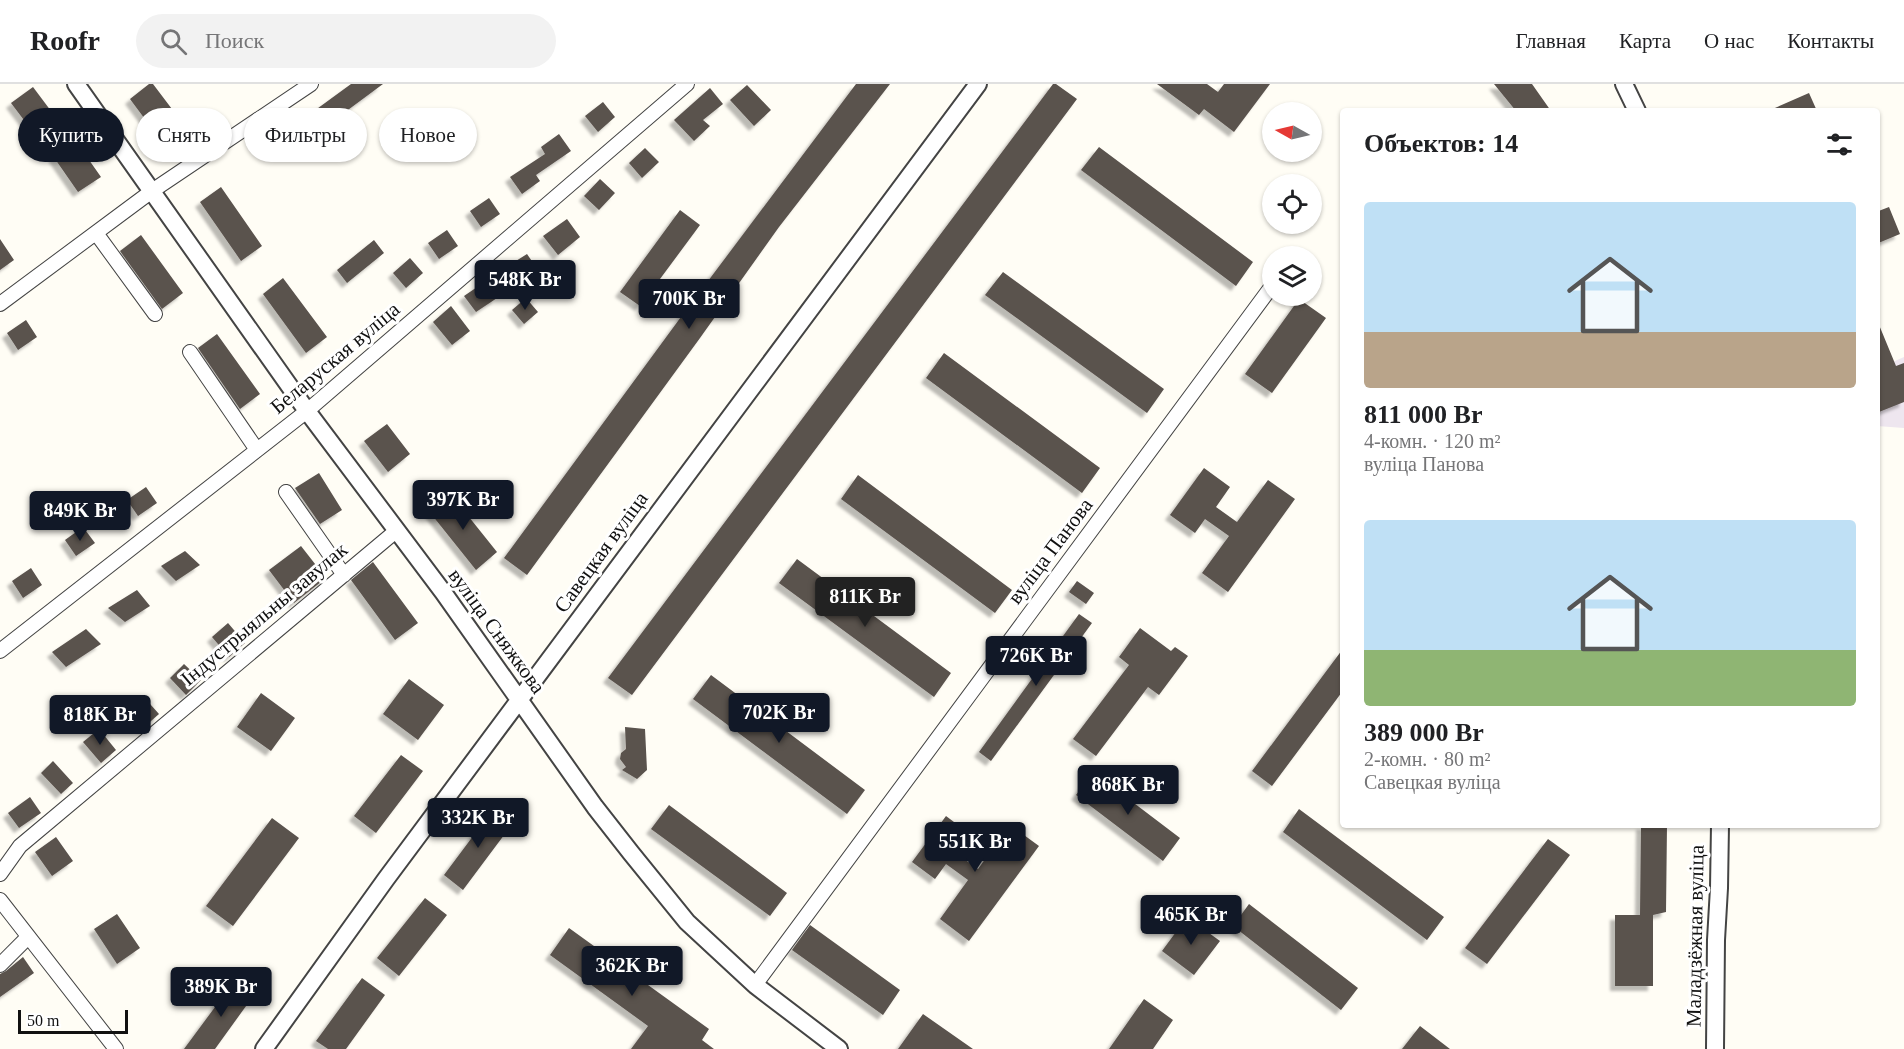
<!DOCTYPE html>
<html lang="ru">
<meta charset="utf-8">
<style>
:root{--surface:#fff;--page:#f2f2f2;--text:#202124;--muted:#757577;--line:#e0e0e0;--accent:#111827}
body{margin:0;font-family:Georgia,serif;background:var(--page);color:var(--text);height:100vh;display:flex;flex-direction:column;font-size:22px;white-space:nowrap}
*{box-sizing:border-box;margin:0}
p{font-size:20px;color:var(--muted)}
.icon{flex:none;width:33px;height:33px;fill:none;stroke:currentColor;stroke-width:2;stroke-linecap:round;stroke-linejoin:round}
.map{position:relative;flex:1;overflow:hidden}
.sheet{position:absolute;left:1340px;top:24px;width:540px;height:720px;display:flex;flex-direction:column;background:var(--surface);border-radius:6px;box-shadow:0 2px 4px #0004}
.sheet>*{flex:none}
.hud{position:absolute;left:18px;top:24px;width:570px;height:54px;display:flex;gap:12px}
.needle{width:39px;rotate:278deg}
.tools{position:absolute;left:1262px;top:18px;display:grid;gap:12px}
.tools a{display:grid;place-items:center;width:60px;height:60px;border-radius:50%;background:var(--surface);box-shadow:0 2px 4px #0004;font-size:30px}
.scale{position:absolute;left:18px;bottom:15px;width:110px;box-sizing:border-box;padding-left:6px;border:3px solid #111;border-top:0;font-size:16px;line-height:21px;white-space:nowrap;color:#111;-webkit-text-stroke:4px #fff;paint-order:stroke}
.price{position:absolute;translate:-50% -51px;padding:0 14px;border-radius:6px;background:var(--accent);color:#fff;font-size:20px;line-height:39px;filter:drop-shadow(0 2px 3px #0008)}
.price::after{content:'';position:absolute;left:50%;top:36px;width:18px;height:14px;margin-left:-9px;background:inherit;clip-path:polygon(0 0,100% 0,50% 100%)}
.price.selected{background:#222;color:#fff}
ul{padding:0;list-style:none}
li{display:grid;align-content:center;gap:12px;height:318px;padding:0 24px}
li span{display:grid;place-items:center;height:186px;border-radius:6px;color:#555}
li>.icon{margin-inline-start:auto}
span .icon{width:108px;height:108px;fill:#fffc;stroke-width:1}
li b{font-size:26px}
h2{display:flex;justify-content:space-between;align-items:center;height:72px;padding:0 24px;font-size:26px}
.pill{padding:0 21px;border-radius:27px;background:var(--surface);box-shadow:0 2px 4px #0004;font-size:21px;line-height:54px}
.pill.selected{background:var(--accent);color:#fff}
header{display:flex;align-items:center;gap:36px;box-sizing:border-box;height:84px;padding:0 30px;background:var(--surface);border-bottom:2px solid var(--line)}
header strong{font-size:28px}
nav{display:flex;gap:33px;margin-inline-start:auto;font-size:21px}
.search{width:420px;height:54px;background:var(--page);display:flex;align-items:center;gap:15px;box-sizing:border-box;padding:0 21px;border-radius:33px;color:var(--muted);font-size:22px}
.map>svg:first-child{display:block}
</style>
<header>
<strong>Roofr</strong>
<div class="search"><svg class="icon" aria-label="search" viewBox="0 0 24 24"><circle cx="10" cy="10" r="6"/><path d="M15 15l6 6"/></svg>Поиск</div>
<nav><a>Главная</a><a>Карта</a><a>О нас</a><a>Контакты</a></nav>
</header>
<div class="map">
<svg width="1904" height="965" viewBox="0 0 1904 965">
<defs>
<filter id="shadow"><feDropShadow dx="-5" dy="5" stdDeviation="1.5" flood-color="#0004"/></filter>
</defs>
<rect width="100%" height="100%" fill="#fffdf5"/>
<path fill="#eee6ef" d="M1904 273V344L1877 342V285Z"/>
<path fill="#5a524d" filter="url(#shadow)" d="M149 0H153L178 33 156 50 130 15Z
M351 0H383L310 54 299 38Z
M856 0H890L779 143 700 254 527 491 504 474 678 237Z
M1053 0H1056L1077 15 632 611 608 594Z
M1157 0H1207L1218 8 1224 0H1270L1234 48 1204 25 1199 31Z
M1494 0H1532L1551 27H1516Z
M747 1 771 26 754 42 730 16Z
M33 3 57 35 36 52 11 19Z
M710 4 723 20 703 36 710 42 694 57 674 36Z
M1809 9 1817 27H1768Z
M603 18 615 33 598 48 585 32Z
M559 50 571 67 536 91 540 97 522 110 510 93 545 70 541 63Z
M75 56 101 93 78 108 53 72Z
M1099 63 1253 178 1236 202 1081 86Z
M645 64 659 78 642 94 629 79Z
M600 95 615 109 599 126 584 112Z
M221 103 262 162 241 177 200 118Z
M489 114 500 130 481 143 470 127Z
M1889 123 1900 150 1876 160V128Z
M680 126 700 141 640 222 620 208Z
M567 135 580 153 558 171 543 152Z
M447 146 458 162 439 175 428 159Z
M141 151 183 209 162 225 120 167Z
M0 155 14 176 0 186Z
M374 156 384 169 347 199 337 186Z
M527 170 538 186 519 199 508 182Z
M410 174 423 189 406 204 393 189Z
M1003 188 1164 305 1147 329 985 211Z
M283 194 327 253 306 269 263 210Z
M486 197 497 214 476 228 464 212Z
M526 214 538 228 524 240 512 226Z
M1299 215 1326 234 1272 309 1245 290Z
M451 222 470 247 452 261 433 238Z
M26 236 37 253 18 266 7 249Z
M1877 236 1896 282 1904 279V318L1879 328 1876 321Z
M217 250 260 310 240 325 198 264Z
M944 269 1100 384 1082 409 926 294Z
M387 340 410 370 388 388 364 357Z
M1204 384 1230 403 1216 423 1237 438 1268 396 1295 415 1228 508 1202 489 1229 452 1205 435 1195 449 1170 431Z
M319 389 342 426 320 440 295 404Z
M858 391 1012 506 995 529 841 415Z
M146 403 157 419 138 432 127 416Z
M449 408 497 468 476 486 428 426Z
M83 443 95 459 76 472 65 456Z
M301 462 326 494 294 519 269 486Z
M185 467 200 481 176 497 161 482Z
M797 475 951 589 934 613 779 499Z
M373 478 418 539 395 556 351 496Z
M31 484 42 501 23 514 12 497Z
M1077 497 1094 509 1086 520 1069 508Z
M137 506 150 522 125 538 108 524Z
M1079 530 1092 539 991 677 979 668Z
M228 539 245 559 229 573 212 553Z
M1140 544 1171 567 1175 563 1188 572 1159 611 1148 603 1096 672 1073 655 1129 581 1119 573Z
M86 545 101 560 66 583 52 568Z
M1342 566V608L1272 702 1252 687Z
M184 580 201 596 186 611 170 594Z
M711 591 865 706 847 730 693 615Z
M409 595 444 621 418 656 383 630Z
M261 609 295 634 271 667 237 643Z
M142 611 159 630 143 644 126 625Z
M625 643 645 645 647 686 637 695 622 686 626 683 620 675 621 669 626 665Z
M99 645 116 666 101 679 83 658Z
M401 671 423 687 376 749 354 732Z
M53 677 73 699 61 710 41 689Z
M1093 688 1180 754 1163 777 1076 711Z
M30 713 41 729 19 744 8 729Z
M669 721 787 809 770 832 651 745Z
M494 724 513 739 463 806 444 791Z
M1299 725 1444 833 1427 856 1283 748Z
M946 732 970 750 956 769 978 785 1010 741 1039 762 969 857 940 835 968 796 946 780 935 795 912 778Z
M272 734 299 754 233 842 206 822Z
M1641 741H1667L1666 828 1653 831V902H1615V831H1640Z
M56 753 73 777 52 792 35 768Z
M1548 755 1570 771 1487 880 1465 864Z
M425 814 447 831 399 892 377 874Z
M1249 820 1358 904 1341 926 1233 842Z
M117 830 140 864 117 880 94 845Z
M1187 833 1220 857 1194 891 1162 867Z
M810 841 900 906 883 931 792 866Z
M569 844 709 945 702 956 714 965H631L648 942 550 871Z
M23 873 34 889 0 913V890L6 887Z
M362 894 385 911 346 965H328L316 957Z
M235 896 254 911 215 965H184Z
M1144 915 1173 936 1153 965H1109Z
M923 930 973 965H898Z
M1420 942 1450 965H1402Z"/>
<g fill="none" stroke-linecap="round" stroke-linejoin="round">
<g stroke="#444" stroke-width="16">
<path id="minor" d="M96 149 155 230
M0 220 152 107 311 0
M190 268 257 366
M286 408 344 491
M0 567 307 327 687 0
M0 790 20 762 396 447
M0 816 116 965
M0 881 28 853
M755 901 1272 202"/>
</g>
<g stroke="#444" stroke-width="20">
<path id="tertiary" d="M76 0 307 327 443 508 595 723 631 769 687 838 755 901 839 965
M1624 0 1637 27
M264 965 386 795 978 0
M1715 965 1716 856 1719 804 1720 741"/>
</g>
<use href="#minor" stroke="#fff" stroke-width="14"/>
<use href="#tertiary" stroke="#fff" stroke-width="16"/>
</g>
<g text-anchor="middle" stroke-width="6" stroke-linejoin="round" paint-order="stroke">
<g font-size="21" fill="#111" stroke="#fff">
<text transform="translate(335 274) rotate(-40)" y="7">Беларуская вуліца</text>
<text transform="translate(1050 467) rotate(-53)" y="7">вуліца Панова</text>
<text transform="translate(601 468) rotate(-54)" y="7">Савецкая вуліца</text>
<text transform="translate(264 530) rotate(-40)" y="7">Індустрыяльны завулак</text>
<text transform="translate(497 547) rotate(54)" y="7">вуліца Сняжкова</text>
<text transform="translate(1695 852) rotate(-89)" y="7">Маладзёжная вуліца</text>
</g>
</g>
</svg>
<div class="tools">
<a><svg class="needle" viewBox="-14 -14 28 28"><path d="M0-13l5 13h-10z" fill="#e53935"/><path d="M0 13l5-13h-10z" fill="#757577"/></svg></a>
<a><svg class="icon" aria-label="locate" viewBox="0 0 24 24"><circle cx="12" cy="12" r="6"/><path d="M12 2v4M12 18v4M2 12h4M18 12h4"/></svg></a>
<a><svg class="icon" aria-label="layers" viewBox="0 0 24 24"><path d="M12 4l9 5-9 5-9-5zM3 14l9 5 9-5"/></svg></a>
</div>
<div class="scale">50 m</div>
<b class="price" style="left:525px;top:227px">548K Br</b>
<b class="price" style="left:689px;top:246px">700K Br</b>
<b class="price" style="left:463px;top:447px">397K Br</b>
<b class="price" style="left:80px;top:458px">849K Br</b>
<b class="price selected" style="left:865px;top:544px">811K Br</b>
<b class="price" style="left:1036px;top:603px">726K Br</b>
<b class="price" style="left:779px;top:660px">702K Br</b>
<b class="price" style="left:100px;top:662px">818K Br</b>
<b class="price" style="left:1128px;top:732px">868K Br</b>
<b class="price" style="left:478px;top:765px">332K Br</b>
<b class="price" style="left:975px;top:789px">551K Br</b>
<b class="price" style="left:1191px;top:862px">465K Br</b>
<b class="price" style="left:632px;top:913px">362K Br</b>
<b class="price" style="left:221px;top:934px">389K Br</b>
<div class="hud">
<a class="pill selected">Купить</a>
<a class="pill">Снять</a>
<a class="pill">Фильтры</a>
<a class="pill">Новое</a>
</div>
<section class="sheet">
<h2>Объектов: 14<svg class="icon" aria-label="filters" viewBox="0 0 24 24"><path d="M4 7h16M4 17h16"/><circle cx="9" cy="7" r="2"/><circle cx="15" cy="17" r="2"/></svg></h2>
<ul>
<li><span style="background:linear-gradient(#bfe0f5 70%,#b9a48a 0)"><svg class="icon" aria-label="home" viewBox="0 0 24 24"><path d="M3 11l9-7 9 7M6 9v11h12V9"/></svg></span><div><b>811 000 Br</b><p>4-комн. · 120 m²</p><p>вуліца Панова</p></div></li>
<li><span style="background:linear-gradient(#bfe0f5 70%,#8fb573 0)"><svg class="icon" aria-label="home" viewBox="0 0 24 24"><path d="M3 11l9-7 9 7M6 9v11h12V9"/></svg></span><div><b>389 000 Br</b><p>2-комн. · 80 m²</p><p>Савецкая вуліца</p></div></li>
</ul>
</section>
</div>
